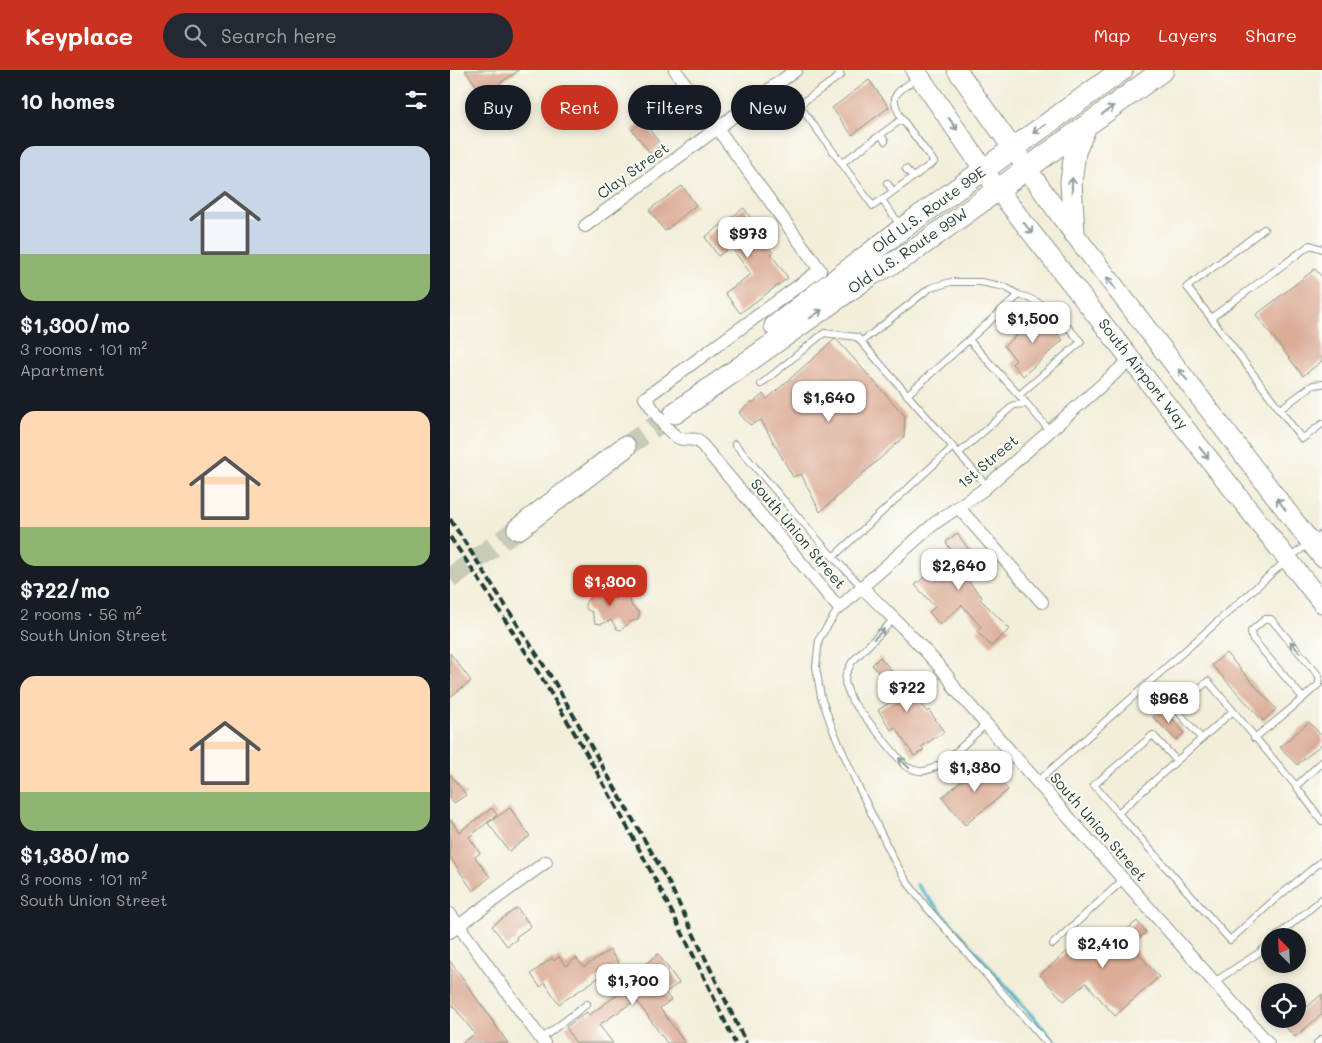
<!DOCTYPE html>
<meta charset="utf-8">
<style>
:root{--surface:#171b24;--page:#242831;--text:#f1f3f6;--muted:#9ea1a6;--accent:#c8321e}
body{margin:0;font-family:Mali,sans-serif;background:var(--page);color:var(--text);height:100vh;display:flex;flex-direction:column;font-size:19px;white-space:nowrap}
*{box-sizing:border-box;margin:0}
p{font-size:16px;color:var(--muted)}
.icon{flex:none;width:28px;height:28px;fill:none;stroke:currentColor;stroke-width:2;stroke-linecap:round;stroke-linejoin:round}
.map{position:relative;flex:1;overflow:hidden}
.details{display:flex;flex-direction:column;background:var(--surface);width:450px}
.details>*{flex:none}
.top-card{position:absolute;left:15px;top:15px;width:475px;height:45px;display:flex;gap:10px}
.needle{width:32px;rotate:336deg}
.fabs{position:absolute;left:811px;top:858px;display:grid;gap:10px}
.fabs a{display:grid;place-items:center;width:45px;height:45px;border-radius:50%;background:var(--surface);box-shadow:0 2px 8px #0003;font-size:25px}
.price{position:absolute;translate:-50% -42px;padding:0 11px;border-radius:10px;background:#fff;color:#222;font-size:16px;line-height:32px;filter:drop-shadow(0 1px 2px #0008)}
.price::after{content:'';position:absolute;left:50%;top:30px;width:15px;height:11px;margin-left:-8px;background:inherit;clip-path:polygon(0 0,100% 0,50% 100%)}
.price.selected{background:var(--accent);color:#fff}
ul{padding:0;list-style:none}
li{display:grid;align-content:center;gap:10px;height:265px;padding:0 20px}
li span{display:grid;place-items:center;height:155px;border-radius:15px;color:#555}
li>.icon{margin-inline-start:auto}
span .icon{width:90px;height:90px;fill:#fffc;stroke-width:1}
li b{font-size:21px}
h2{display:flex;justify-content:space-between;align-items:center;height:60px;padding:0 20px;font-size:21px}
.chip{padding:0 18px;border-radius:22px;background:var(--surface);box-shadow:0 2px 8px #0003;font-size:18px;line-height:45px}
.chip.selected{background:var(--accent);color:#fff}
header{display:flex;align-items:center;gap:30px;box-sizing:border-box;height:70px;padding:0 25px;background:var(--accent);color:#fff}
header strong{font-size:24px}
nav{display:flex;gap:28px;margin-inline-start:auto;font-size:18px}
.search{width:350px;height:45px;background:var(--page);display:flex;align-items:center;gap:12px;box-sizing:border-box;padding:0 18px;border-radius:28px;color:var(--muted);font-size:19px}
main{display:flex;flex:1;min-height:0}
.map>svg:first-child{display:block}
</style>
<header>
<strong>Keyplace</strong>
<div class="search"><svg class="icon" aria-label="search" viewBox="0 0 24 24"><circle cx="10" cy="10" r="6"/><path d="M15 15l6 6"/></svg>Search here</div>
<nav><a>Map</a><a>Layers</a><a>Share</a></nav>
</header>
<main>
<section class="details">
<h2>10 homes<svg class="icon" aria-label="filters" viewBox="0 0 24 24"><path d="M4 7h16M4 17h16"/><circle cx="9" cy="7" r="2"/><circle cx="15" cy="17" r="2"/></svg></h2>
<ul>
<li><span style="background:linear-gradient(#c9d6e8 70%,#8fb573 0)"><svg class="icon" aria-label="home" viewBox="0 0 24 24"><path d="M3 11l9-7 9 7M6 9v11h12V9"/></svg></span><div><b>$1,300/mo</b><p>3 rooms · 101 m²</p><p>Apartment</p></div></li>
<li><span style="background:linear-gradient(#ffd9b3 75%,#8fb573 0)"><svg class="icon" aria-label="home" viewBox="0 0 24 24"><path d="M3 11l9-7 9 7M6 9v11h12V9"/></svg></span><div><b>$722/mo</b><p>2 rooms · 56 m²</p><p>South Union Street</p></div></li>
<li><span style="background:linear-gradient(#ffd9b3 75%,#8fb573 0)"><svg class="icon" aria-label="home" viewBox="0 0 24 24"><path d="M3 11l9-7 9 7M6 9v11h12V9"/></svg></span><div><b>$1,380/mo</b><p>3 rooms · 101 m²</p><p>South Union Street</p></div></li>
</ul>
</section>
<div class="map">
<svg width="872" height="973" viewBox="0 0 872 973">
<rect width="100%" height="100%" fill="#fdfcf7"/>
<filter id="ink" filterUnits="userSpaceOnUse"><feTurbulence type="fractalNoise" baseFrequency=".02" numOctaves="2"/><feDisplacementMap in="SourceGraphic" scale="10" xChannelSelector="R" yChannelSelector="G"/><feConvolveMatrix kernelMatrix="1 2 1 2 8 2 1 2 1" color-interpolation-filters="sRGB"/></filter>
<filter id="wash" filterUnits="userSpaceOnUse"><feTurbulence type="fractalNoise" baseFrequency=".0096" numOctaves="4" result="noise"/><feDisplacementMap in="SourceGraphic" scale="20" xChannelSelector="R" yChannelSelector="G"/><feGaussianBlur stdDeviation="1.12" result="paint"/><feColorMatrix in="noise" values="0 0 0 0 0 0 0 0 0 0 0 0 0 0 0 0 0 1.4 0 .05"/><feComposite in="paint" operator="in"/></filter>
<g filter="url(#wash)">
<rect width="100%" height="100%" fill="#f3eeda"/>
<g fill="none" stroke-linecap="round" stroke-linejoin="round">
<path stroke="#49b5c5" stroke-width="4" d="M467 815 606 973"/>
</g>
<g id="blocks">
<path fill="#dbac96" d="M15 0H69L33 25Z
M419 10 439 37 402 65 382 38Z
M159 27 167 37 153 46 146 37Z
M193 51 211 75 200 83 182 60Z
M232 116 246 135 215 161 199 140Z
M294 138 307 157 305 158 323 183 321 184 338 208 290 243 275 223 301 204 281 177 268 186 255 167Z
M865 199 872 207V291L853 306 806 245Z
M587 241 613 270 573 306 562 294 566 290 554 276 578 256 575 253Z
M385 269 387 270 455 346 454 367 370 442 351 404 343 407 311 350 300 355 289 343 302 331 303 333 313 324 317 329Z
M507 463 528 492 512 504 532 527 530 529 560 559 541 576 527 561 531 557 512 535 490 555 479 542 485 537 465 515 488 495 485 492 500 479 496 472Z
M134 502 158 521 165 529 174 525 179 527 182 537 189 542V546L187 550 180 552 171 560 167 559 161 550 152 554 145 553 142 542 137 540 135 534 137 530 146 524 132 503Z
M0 583 21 611 0 627Z
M776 583 826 639 813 651 762 595Z
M430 587 477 642 479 640 494 662 471 677 474 680 464 686 445 657 441 660 428 640 449 627 422 595Z
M712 639 715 642 716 640 734 663 726 670 703 647Z
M859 652 872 666V674L847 695 830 677Z
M534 692 558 720 515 755 492 727Z
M0 704 16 725 4 733 0 728Z
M42 738 47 745 19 767 30 783 25 787 40 807 23 821 0 787V749L9 762Z
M60 738 80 766 59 781 38 753Z
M67 838 81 856 66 867 67 869 57 876 42 856Z
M687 851 696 862 681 875 709 907 665 946 636 913 614 931 590 905 644 858 659 875Z
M160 880 169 894 109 934 95 913 90 917 81 904 102 888 104 891 109 887 116 896 126 888 134 897Z
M208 884 229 913 215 923 221 930 210 938 235 973H217L186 930 149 955 163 973H126L116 957 137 942 139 945 194 906 189 899Z
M0 891 17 915 58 973H11L25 964 0 932Z
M872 924V944L845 967 829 949H848V945Z"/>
</g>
</g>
<g filter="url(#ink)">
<use href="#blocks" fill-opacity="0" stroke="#899687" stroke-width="1"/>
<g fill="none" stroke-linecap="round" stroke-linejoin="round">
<path stroke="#c9cbb9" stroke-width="21" stroke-dasharray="21 11" stroke-linecap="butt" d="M175 377 225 343
M0 508 68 459"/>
<g stroke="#899687" stroke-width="8">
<path id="lane" d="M387 0 391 5 349 35 423 136 484 92 452 49 392 93
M452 49C437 23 447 23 467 8
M431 65 435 71
M456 99 463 107
M437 113 443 121
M432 130 450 155
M814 159 737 217 761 248 860 175 872 179
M761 248 852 369 872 354
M519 270 577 334
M411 272 480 218 501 212H531L555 217 569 225 457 325
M311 314 374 263 407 267 537 416
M569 325 631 272C611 250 599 233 569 225
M829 340 863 315 872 314
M285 374 383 487
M509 383 564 335 577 334 600 361
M412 517 383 487 503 377
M389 538 369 569 366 597 371 627 383 660 407 714 445 792 458 813 477 838 597 973
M443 550 402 592 396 604 395 613 402 631 455 696C461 699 468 702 474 701 491 699 523 666 536 654
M751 668 726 639 758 611 783 641
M804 668C827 651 848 633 869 614V606L821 549H815L801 561 802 568 853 628
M872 692 846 716 872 751
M587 712 838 489 872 464
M846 716 783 641 668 743 780 870 823 831 872 791
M668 743 644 715 703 665 726 690
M827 866 872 829
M603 874 673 810
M764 912 810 882 820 873
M91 969 137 934
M867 973 872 969"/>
</g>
<g stroke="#899687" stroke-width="14">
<path id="street" d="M225 0 370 200 195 328C204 339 218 366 232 369 237 370 243 369 248 370L389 538 412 517C441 547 472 574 498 607 501 611 503 616 506 620L818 973
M135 156 346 0
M508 437 592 532
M412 517 485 453 533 420 681 289
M0 844 94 973
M0 862 96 792"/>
</g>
<g stroke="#899687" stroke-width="21">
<path id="secondary" d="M465 0 548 120 872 533
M507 0 612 148 872 487"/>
</g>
<g stroke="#899687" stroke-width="23">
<path id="primary" d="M624 163 621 112 625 82 636 56
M325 256 453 158 672 0
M225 343 421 205 458 185 713 0
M68 459 175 377"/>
</g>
<use href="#lane" stroke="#fff" stroke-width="6"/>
<use href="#street" stroke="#fff" stroke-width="12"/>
<use href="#secondary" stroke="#fff" stroke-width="19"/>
<use href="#primary" stroke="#fff" stroke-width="21"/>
<path stroke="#1f3d34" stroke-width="4" stroke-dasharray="8 4" stroke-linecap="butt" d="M0 449 105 613 150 692 218 811 296 973
M0 467C110 626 204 797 285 973"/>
</g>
<defs><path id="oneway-shaft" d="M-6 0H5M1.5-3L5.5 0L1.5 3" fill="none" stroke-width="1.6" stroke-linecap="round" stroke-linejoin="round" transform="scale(1.25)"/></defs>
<g stroke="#8f9e9a">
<use href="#oneway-shaft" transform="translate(658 40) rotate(-36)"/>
<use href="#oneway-shaft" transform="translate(503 54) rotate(55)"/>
<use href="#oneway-shaft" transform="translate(589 59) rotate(145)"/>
<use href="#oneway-shaft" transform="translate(622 115) rotate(-88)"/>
<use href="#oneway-shaft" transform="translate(578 158) rotate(52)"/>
<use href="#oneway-shaft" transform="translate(661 213) rotate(-127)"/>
<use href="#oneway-shaft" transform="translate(366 244) rotate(-35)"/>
<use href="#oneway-shaft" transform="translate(733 305) rotate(-128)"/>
<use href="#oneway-shaft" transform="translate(754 383) rotate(52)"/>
<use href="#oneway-shaft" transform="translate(831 434) rotate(-127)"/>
<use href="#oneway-shaft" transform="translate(429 564) rotate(-44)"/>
<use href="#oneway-shaft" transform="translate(845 577) rotate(-130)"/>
<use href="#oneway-shaft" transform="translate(454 693) rotate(-136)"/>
</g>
</g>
<g text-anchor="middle" stroke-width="4" stroke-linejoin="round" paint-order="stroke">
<g font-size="15" fill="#1f3d34" stroke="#fdfcf7">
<text transform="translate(183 101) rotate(-36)" y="5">Clay Street</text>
<text transform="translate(479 140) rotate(-36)" y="5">Old U.S. Route 99E</text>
<text transform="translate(458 181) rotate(-34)" y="5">Old U.S. Route 99W</text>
<text transform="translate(693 304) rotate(52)" y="5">South Airport Way</text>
<text transform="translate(538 392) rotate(-40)" y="5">1st Street</text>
<text transform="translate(348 464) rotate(50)" y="5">South Union Street</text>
<text transform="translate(648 757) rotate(49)" y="5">South Union Street</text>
</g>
</g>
</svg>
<div class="fabs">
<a><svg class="needle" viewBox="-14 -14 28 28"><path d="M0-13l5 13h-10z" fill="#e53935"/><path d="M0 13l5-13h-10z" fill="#9ea1a6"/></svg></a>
<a><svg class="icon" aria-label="locate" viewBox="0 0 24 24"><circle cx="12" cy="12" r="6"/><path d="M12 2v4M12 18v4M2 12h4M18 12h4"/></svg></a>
</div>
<b class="price" style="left:298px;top:189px">$973</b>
<b class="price" style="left:583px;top:274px">$1,500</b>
<b class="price" style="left:379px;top:353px">$1,640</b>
<b class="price" style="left:509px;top:521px">$2,640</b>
<b class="price selected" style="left:160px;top:537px">$1,300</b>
<b class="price" style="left:457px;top:643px">$722</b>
<b class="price" style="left:719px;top:654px">$968</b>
<b class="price" style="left:525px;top:723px">$1,380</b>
<b class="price" style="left:653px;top:899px">$2,410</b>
<b class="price" style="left:183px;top:936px">$1,700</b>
<div class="top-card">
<a class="chip">Buy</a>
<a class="chip selected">Rent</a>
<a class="chip">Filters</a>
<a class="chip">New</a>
</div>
</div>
</main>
